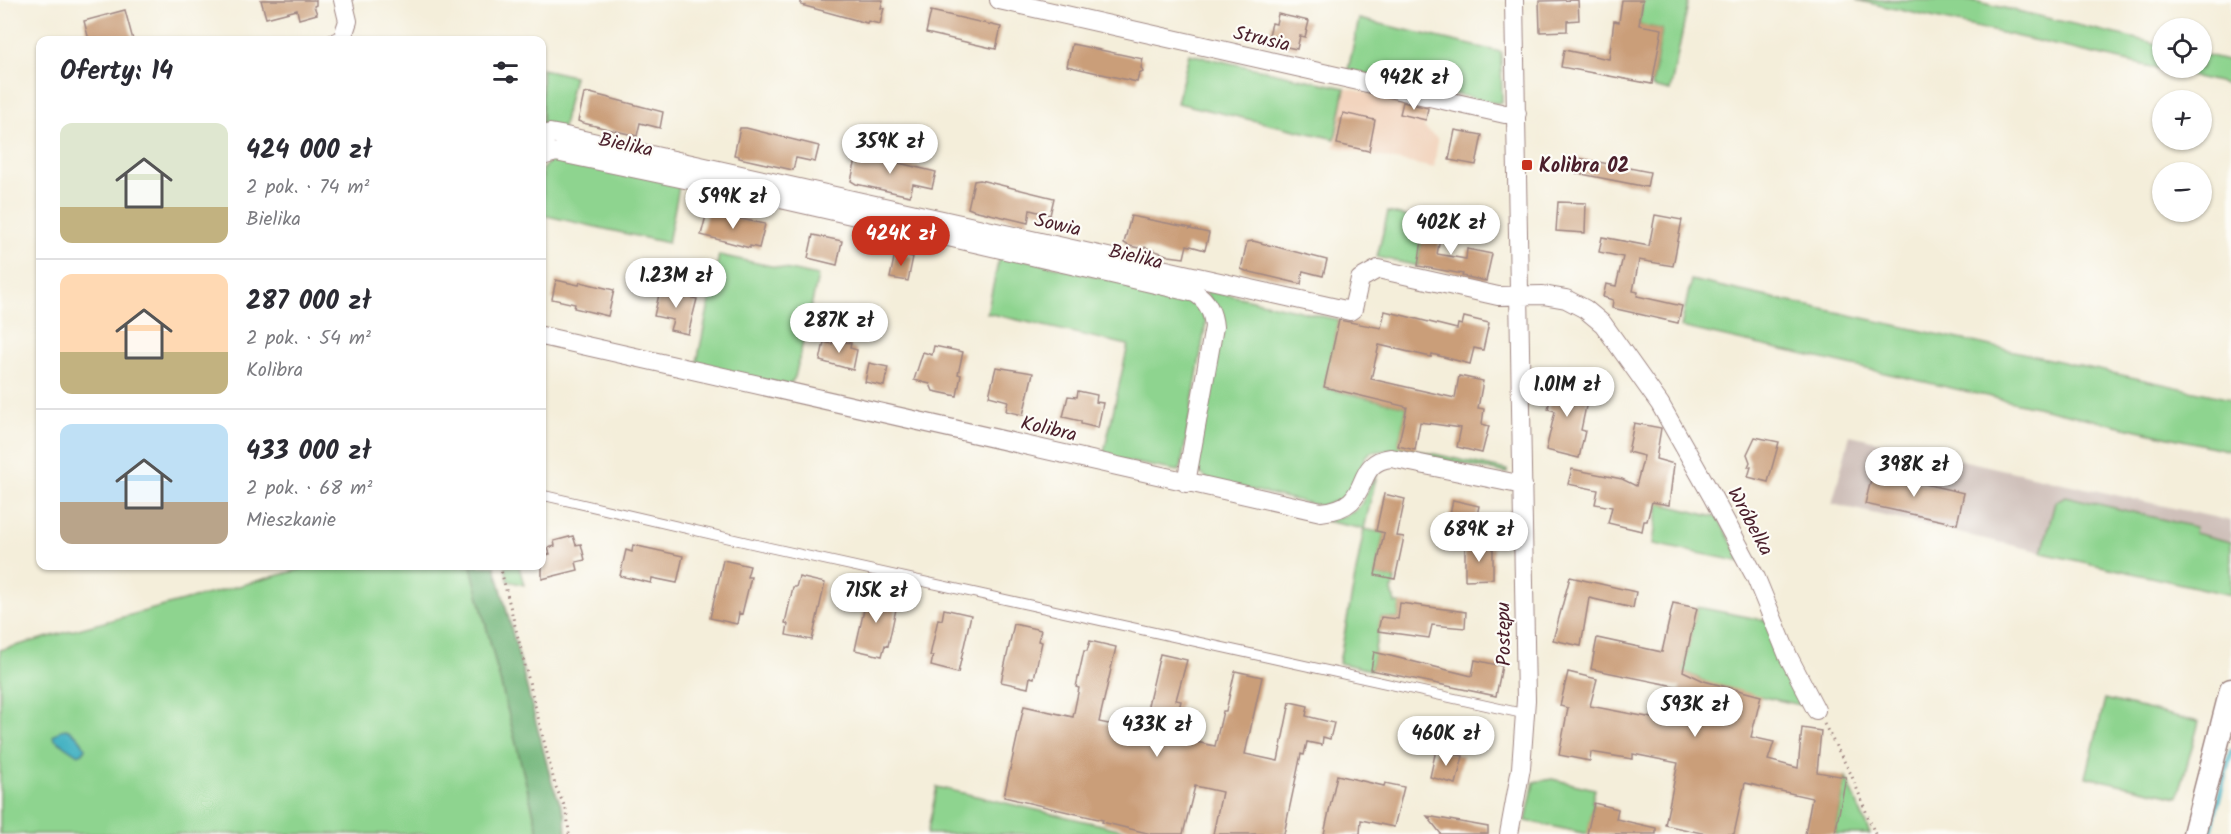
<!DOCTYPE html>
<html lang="pl">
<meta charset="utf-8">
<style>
:root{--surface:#fff;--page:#f7f7f7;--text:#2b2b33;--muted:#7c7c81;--line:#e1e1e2;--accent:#c8321e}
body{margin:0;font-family:Kalam,sans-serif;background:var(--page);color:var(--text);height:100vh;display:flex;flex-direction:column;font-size:22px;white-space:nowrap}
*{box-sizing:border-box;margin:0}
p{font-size:20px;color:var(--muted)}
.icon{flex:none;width:33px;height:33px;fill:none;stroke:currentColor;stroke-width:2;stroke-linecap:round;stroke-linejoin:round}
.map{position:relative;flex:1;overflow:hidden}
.drawer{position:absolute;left:36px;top:36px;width:510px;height:534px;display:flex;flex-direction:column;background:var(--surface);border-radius:12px;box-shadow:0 2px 4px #0004}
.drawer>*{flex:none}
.fabs{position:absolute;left:2152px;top:18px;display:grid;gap:12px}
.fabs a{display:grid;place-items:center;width:60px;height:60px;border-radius:50%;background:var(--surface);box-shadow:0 2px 4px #0004;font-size:30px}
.price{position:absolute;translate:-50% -51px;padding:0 14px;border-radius:21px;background:#fff;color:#222;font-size:20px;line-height:39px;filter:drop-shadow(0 2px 3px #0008)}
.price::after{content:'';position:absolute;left:50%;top:36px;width:18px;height:14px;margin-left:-9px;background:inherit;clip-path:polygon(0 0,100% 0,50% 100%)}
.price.on{background:var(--accent);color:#fff}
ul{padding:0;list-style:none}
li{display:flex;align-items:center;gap:18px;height:150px;padding:0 24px}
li+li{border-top:2px solid var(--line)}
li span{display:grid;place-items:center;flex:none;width:168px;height:120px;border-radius:12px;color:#555}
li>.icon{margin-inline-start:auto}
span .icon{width:72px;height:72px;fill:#fffc;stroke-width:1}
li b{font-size:26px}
h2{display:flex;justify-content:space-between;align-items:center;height:72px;padding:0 24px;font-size:26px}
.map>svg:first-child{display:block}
</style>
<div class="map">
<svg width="2231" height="834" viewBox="0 0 2231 834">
<rect width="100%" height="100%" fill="#fdfcf7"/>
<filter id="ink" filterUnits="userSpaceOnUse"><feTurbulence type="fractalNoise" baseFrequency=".0167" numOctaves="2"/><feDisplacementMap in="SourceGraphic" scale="12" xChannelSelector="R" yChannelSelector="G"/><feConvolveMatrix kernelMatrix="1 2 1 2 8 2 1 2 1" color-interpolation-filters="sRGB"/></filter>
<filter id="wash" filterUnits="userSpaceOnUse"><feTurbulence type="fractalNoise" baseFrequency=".008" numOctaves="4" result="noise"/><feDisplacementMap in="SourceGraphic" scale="24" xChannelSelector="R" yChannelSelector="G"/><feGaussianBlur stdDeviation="1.35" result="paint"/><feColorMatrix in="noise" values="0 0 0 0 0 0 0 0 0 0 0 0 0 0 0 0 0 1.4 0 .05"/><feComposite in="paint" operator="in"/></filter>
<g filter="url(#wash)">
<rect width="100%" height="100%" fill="#f4eeda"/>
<path fill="#f2d4be" d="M1345 88 1429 107 1424 128 1438 139 1434 168 1334 147Z"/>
<path fill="#cfc0ba" d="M1850 435 2231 521V595L1832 504Z"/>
<path fill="#8ed48f" stroke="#6c7a5d" stroke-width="1.5" d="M1643 0H1689L1670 91 1652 87 1662 29 1639 25Z
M1856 0H1970L2163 45V68H2202V54L2231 61V85Z
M1359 19 1501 52 1502 102 1495 103 1348 70Z
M1189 54 1345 88 1335 139 1177 103Z
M542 69 574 76 562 131 542 127Z
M559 157 680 182 668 243 542 215V170L548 163Z
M1388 212 1425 221 1418 266 1377 257Z
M1000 254 1191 298 1201 309 1206 322 1181 468 1178 471 1103 457 1128 345 987 313Z
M719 255 818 276 795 377 789 386 696 367Z
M1691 280 2231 399V451L1681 327Z
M1204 289 1339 320 1324 388 1407 407 1398 446 1507 470V473L1390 450 1371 452 1365 457 1356 482 1346 498 1321 506 1209 480 1199 472 1196 463 1219 315Z
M1377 474 1364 529 1384 533 1375 575 1395 579 1392 591 1395 603H1400L1398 619 1381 617 1371 670 1339 663 1364 529 1325 521C1369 511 1356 507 1377 474Z
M2065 496 2195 527 2194 533 2231 542V595L2042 553 2055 502Z
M1659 503 1718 518 1742 562 1653 544Z
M313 566H471L539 834H0V650Z
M505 566H519L524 585 508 581Z
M1697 607 1768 621 1810 707 1716 687 1683 671Z
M2105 699 2199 722 2178 797 2086 777Z
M1846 777 1870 834H1835Z
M1552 779 1595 789 1592 802 1594 803 1588 834 1526 821 1534 782Z
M937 787 1140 834H927Z"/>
<path fill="#72b67a" stroke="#5e6a52" stroke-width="1.5" d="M471 566H495L552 783 565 815 566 834H539Z"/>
<path fill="#45b2c3" stroke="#486877" stroke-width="1.5" d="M66 729C75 732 81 739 85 748L83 753 78 755 54 739 53 736 61 730Z"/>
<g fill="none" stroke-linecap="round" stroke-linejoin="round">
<path stroke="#45b2c3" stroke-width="5" d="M2210 834 2231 751"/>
</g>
<g id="blocks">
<path fill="#ca9e79" d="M261 0H316V5L314 6 317 14 299 19 297 10 266 18Z
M801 0H883L881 8H884L880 24 868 21 867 23 801 5Z
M1578 0 1579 20 1567 21V31L1540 32 1539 1Z
M1622 0H1643L1639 25 1662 29 1652 84 1561 67 1564 50 1609 59 1614 21 1619 22Z
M125 10 133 40H89L84 21Z
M931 11 1001 27 996 49 926 33Z
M1278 14 1309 21 1305 37 1300 36 1297 49 1267 43 1272 23 1276 24Z
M1072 44 1143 59 1141 68 1143 72 1139 74 1137 82 1067 66Z
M590 93 663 112 660 128 640 123 637 136 583 123 578 121 584 94Z
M1403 102 1428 108 1426 120 1400 114Z
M1343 113 1375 120 1369 151 1337 144Z
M740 128H746L819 146 815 162 796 158 793 170 739 158V156L734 155Z
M1455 130 1482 135 1476 165 1449 160Z
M862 154 936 172 932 188 913 184 910 196 856 184 851 181 857 155 862 156Z
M1578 158 1650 172 1647 187 1576 173Z
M980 180 1054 198 1050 215 1030 210 1028 223 973 210 968 208 974 181Z
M1558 202 1586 203 1585 233 1556 231Z
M707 212 765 224 759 248 750 246V248L701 235Z
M1655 215 1682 220 1673 266 1639 260 1633 291 1638 292 1637 296 1682 306 1678 323 1612 308 1613 300 1603 297 1606 284 1616 286 1623 257 1599 252 1602 237 1649 246Z
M1131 216 1191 228 1190 229 1209 233 1205 250 1187 245 1184 258 1169 256 1145 247V249L1129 246 1124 243Z
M1425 221 1443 224 1437 254 1466 259 1467 249 1492 254 1486 281 1462 276 1463 274 1418 266Z
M813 235 842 241 837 265 808 258Z
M1253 241 1327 260 1323 276 1303 271 1301 284 1246 271 1241 269 1247 242Z
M895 253 913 257 908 281 890 278Z
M556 280 579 285 580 282 614 290 608 316 574 308 575 304 552 299Z
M663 288 682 292 681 295 697 299 688 334 670 330 673 320 654 316 660 290 662 291Z
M1385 311 1457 329 1458 324 1462 325 1464 317 1489 323 1483 350 1474 348 1470 364 1432 354 1431 357 1379 345 1371 379 1455 398 1459 376 1483 381 1478 408 1484 409 1482 424 1489 426 1482 453 1457 447 1461 428 1420 422 1415 450 1398 446 1407 407 1324 387 1339 320 1381 328Z
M834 340 851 343 850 348 857 350 853 370 820 361 824 342 832 344Z
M934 346 963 352 958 374 961 375 957 396 933 391 930 384 914 380 923 352 932 355Z
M869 363 888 367 884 386 865 382Z
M996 367 1033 373 1023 415 1006 411 1008 401 989 396Z
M1555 377 1585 384 1582 396 1588 397 1581 430 1585 431 1579 458 1546 450 1555 411 1548 409Z
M1078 391 1097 395 1096 402 1103 403 1098 428 1081 424V421L1063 417 1068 396 1077 397Z
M1634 423 1661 428 1656 459 1674 464 1669 505 1652 502 1647 521H1644L1642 531 1608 523 1612 507 1595 504 1598 490 1568 484 1572 469 1622 479 1636 486 1644 456 1628 452Z
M1755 437 1779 442 1768 482 1748 477 1751 467H1748L1750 462 1747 454Z
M1873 472 1964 493 1957 524 1865 504Z
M1384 494 1405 499 1397 536 1404 537 1395 579 1375 575 1384 533H1385L1376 531Z
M1453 500 1479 506 1473 534 1447 528Z
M573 536 576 545 581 544 585 560 576 562 578 570 542 579V556L550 554 548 548 555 546 554 541Z
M633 545 683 556 677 583 652 578 651 583 620 576 626 550 632 552Z
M1465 547H1493V579L1465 580Z
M723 560 750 566 747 577H751L742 614 739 613 737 624 710 618Z
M799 577 825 583 812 640 786 635 788 624 785 623 793 587H796Z
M1570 577 1636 592 1633 608 1589 598 1581 646 1553 640Z
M868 592 895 598 893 609H896L888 646 885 645 882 656 855 650Z
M1400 603 1466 612 1465 628 1432 625 1429 638 1378 631 1381 617 1398 619Z
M1673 603 1697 608 1683 671 1704 681 1761 696 1751 737 1774 742 1768 760 1798 768 1802 728 1821 731 1817 772 1846 777 1835 834H1805L1812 798 1745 783 1734 834H1706L1665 825 1678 763 1633 754V759L1591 752 1590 761 1559 755 1568 708 1560 706 1568 672 1597 679 1590 706 1658 719V716L1673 718 1680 687 1591 669 1597 638 1662 652Z
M944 609 971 615 958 673 931 666 933 656H930L938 619 942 620Z
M1014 624 1041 630 1038 641 1042 642 1034 678 1030 677 1028 688 1001 682Z
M1090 641 1116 647 1099 722 1142 731 1160 654 1187 660 1176 700 1181 701 1172 737 1215 746 1223 711H1226L1235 671 1262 677 1245 754 1278 761 1290 702 1308 706 1306 716 1334 723 1330 739 1323 737 1322 745 1307 742 1304 755 1301 754 1284 834H1213L1222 792 1195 786 1183 834H1151L1102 822 1103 820 1004 797 1024 706 1073 717 1079 688 1076 687 1084 651H1087Z
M1374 652 1472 676 1475 660 1502 666 1496 696 1371 670Z
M1436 750 1463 756 1456 784 1430 777Z
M1337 775 1384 786 1385 783 1404 787 1394 827 1361 820 1360 834H1324Z
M1594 803 1618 809 1616 819 1656 828V834H1587Z
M1427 816 1488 827V834H1441Z"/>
</g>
</g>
<g filter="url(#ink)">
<use href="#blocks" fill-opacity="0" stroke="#9f8682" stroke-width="1.5"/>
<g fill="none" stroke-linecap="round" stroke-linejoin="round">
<g stroke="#9f8682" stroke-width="11">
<path id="service" d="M330 40 340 36 345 30
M542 495 767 547 1525 714"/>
</g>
<g stroke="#9f8682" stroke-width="20">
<path id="minor" d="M343 0 348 21 345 30
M999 0 1505 114 1517 113
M544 154 545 137 550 133 561 135 1350 311 1353 309 1360 279 1378 269 1498 296 1543 295 1566 299 1585 309 1603 324 1660 404 1712 496 1756 578 1788 656 1816 710
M542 156 556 152 785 200 1195 293C1207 300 1213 313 1214 327L1186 483
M542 336 1321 512C1377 507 1349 463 1391 458L1523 485
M1509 834 1521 768 1526 700 1514 0"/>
</g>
<g stroke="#9f8682" stroke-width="25">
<path id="tertiary" d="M2194 834 2231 690"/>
</g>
<path stroke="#9f8682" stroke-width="3" stroke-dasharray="1.5 4.5" stroke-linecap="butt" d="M500 566 555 785 567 812 569 834
M1824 724 1851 774 1875 834"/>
<use href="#service" stroke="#fff" stroke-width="9"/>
<use href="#minor" stroke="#fff" stroke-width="18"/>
<use href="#tertiary" stroke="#fff" stroke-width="22"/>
</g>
</g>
<rect fill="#c8321e" stroke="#fdfcf7" stroke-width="2" x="1521" y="159" width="12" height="12" rx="3"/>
<g text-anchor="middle" stroke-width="4.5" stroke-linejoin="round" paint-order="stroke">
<g font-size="20" fill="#4a1f2b" stroke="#fdfcf7">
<text transform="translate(1262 38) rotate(13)" y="7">Strusia</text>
<text transform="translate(626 144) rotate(12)" y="7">Bielika</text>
<text transform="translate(1058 224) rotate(13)" y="7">Sowia</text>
<text transform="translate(1136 256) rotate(13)" y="7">Bielika</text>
<text transform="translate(1049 428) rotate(13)" y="7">Kolibra</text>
<text transform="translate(1751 521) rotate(62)" y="7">Wróbelka</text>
<text transform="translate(1503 634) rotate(-91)" y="7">Postępu</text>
</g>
<g font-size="20" font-weight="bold" fill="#4a1f2b" stroke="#fdfcf7" text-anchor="start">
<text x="1539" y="172">Kolibra 02</text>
</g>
</g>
</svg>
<div class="fabs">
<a><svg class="icon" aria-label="locate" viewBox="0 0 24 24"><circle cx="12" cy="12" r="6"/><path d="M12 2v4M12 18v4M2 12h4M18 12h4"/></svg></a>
<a>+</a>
<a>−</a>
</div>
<b class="price" style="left:1414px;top:111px">942K zł</b>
<b class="price" style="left:890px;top:175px">359K zł</b>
<b class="price" style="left:733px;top:230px">599K zł</b>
<b class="price" style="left:1451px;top:256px">402K zł</b>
<b class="price on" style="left:901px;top:267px">424K zł</b>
<b class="price" style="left:676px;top:309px">1.23M zł</b>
<b class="price" style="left:839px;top:354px">287K zł</b>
<b class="price" style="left:1567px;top:418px">1.01M zł</b>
<b class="price" style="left:1914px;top:498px">398K zł</b>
<b class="price" style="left:1479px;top:563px">689K zł</b>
<b class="price" style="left:876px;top:624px">715K zł</b>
<b class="price" style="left:1695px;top:738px">593K zł</b>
<b class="price" style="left:1157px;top:758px">433K zł</b>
<b class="price" style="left:1446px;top:767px">460K zł</b>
<section class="drawer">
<h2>Oferty: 14<svg class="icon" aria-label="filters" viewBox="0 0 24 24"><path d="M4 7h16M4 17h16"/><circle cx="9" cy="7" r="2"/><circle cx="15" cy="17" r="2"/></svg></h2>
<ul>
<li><span style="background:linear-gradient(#dfe7d0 70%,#c2b280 0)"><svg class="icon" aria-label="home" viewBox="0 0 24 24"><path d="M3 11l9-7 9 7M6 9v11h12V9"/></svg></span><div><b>424 000 zł</b><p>2 pok. · 74 m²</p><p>Bielika</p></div></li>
<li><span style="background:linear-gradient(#ffd9b3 65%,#c2b280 0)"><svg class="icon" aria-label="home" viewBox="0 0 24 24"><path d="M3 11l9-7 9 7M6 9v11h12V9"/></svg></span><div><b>287 000 zł</b><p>2 pok. · 54 m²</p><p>Kolibra</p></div></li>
<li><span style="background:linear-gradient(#bfe0f5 65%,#b9a48a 0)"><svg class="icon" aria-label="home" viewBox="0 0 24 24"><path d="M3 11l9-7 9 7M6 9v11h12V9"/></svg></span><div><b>433 000 zł</b><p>2 pok. · 68 m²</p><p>Mieszkanie</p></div></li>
</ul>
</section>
</div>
